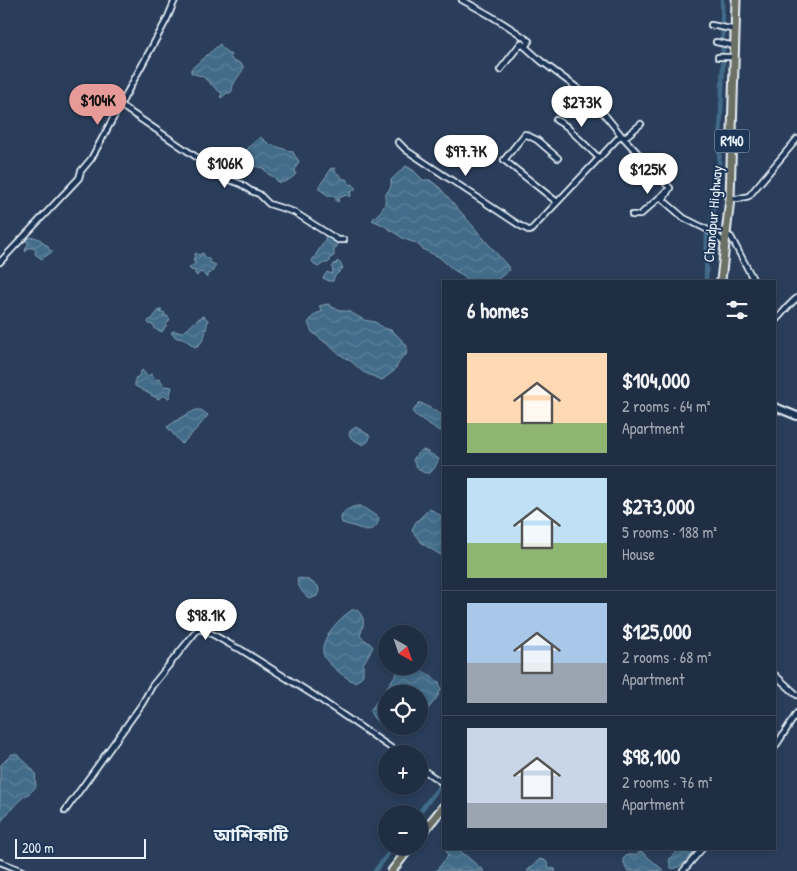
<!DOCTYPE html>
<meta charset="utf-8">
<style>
:root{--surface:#202e44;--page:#28364b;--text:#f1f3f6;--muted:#a2a8b2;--line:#3d4a5d;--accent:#e69b98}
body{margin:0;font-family:"Patrick Hand","Noto Sans Bengali",sans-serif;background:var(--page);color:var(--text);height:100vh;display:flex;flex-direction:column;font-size:19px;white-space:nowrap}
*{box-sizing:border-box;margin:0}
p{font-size:16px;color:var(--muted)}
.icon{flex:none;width:28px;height:28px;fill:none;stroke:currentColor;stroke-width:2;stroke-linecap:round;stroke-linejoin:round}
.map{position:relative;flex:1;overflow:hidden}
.sheet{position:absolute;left:442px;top:280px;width:334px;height:570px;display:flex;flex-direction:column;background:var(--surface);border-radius:0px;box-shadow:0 2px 8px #0003,0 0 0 1px var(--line)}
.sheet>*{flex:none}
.needle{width:32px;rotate:140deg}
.tools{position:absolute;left:378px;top:625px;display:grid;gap:10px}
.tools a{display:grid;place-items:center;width:50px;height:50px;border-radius:50%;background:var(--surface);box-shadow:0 2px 8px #0003,0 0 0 1px var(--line);font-size:25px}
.scale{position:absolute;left:15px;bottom:12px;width:131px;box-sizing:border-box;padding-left:5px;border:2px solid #e8f1f8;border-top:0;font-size:14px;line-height:18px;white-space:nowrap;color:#e8f1f8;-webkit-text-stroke:4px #1d3557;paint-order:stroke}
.price{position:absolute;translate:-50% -42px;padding:0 11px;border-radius:18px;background:#fff;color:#222;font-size:16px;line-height:32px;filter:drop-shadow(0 1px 2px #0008)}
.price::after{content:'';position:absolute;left:50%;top:30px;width:15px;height:11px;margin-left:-8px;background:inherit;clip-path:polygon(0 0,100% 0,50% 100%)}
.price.active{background:var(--accent);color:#111}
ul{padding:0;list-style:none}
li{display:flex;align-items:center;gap:15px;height:125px;padding:0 25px}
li+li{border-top:1px solid var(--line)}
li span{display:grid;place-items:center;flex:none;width:140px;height:100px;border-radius:0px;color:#555}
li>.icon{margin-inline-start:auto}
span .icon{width:60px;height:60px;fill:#fffc;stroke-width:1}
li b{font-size:21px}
h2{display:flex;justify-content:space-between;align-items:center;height:60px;padding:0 25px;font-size:21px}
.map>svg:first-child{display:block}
</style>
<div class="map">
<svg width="797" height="871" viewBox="0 0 797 871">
<defs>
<pattern id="water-waves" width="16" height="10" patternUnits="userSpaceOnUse" patternTransform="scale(1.25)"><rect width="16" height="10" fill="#426c89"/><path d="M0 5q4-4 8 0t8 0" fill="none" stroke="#5d819a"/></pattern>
</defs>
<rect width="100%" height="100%" fill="#2a3e5b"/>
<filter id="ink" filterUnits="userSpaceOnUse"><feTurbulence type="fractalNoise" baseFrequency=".02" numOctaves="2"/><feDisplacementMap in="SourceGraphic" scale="10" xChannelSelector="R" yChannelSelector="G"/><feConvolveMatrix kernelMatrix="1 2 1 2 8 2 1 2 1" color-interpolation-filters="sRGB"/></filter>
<g filter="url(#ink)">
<path fill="url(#water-waves)" stroke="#84a1b5" d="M220 44 223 49 231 55 230 57 234 62H238L244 67C241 75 232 82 232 91L230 93H227L221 98 220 97 222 94 202 76 191 73V69Z
M260 137 269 144 293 152 295 156 299 161 295 170 296 174C291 179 286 182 279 183L274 177 268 174 263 168 254 166 243 157 249 147Z
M406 166 413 170 423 180H430L440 188 510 269 496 281H468L464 276 454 270 439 257 424 250 416 243 404 239 383 225 372 220C380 211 387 208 385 195L391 187V180Z
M335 168V172L341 176 342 179H346L350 185 353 184 355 187V190L350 192 351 195 350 197 346 195 339 198 338 202 336 201V197L329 196 319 189V186L328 174 330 169Z
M327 234 338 243 337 244V247L334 248V256L330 258V261L328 263H324L318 267 316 266 312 261 313 259 324 242Z
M35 237 41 240 44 244 47 245 50 251H53L42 259 35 254 36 251 33 248H27L26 252 25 250 29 242 25 241 28 238Z
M196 253 199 255 203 253 205 257 210 260 209 262 216 265 212 272 207 274V278L206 277 202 272 199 273 197 276 195 274V271L191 270 189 268 196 263 193 261 195 254Z
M337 261 340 263 343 268 334 277 333 281H328L326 279H324L323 278 327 272 332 274 333 271 332 267 335 263 336 265Z
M328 304C334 308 340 312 348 311L364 320 375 322 384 328 391 330 398 336 407 346 406 355 402 357 394 371 382 380 363 372 352 362 341 355 312 332 308 323 315 314 323 311 319 306Z
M159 310H162L160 312 161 313 163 312 165 313 164 316H167L170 319 162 332 155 329 154 325 149 324 148 321 152 319Z
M204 316 208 320C206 329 205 344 195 347L184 339 177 338 171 333 173 331C176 331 179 332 182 332 190 330 194 319 204 316Z
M142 370 147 376 151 374 156 380 159 379 164 386 172 387 169 398 162 395 159 399C151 396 144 390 135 386V378L138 377Z
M419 403H421L444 416V432L438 430 414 414 413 411Z
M196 410H201L208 415 200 425 182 444 167 427 182 417Z
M356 427 369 435C371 441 367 442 363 445L351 438 349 435 350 431Z
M422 450 426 451 439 459 435 467 430 473C421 474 416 467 413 460L417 454Z
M357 506H361L379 518C378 526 374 529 367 531L350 525 342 523C338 513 348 508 357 506Z
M429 509 434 511 444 518V557L423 544 412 531 415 523Z
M300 578 308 580 318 586 319 591 317 596 310 599C304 595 297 586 297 579Z
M352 610H357C366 618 364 625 360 636 365 641 369 641 373 647L363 664V675L357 681 354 682C346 678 340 673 334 668 329 663 324 659 323 652 321 637 341 617 352 610Z
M402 666H416L439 682 441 689 438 696 419 721V694H386V726H406L397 734C387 730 373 721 370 711Z
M12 754C13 754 15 754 16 754 20 756 33 769 35 773 36 777 35 782 36 786 32 793 25 795 20 800 13 807 6 815 0 823V766Z
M446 849H458L484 871H436L448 856Z
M679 849H699C695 854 679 871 671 868 670 865 670 862 669 860Z
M641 851 664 871H627L623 859 627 855H636Z
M540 859 546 861 549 867 555 869 556 871H527Z"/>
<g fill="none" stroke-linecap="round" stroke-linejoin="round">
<path stroke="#426c89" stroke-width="4.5" d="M706 281 707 236 712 223V215L718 191 723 63 722 0
M418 814 444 781
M375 871 394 846"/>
<g stroke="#e8f1f8" stroke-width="8">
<path id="street" d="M462 0C485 12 508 25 529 41L525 47
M711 25 736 30
M716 42 735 46
M718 57H735
M500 70 521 43 541 61 592 99 621 135 670 188 663 200 684 218 714 233 725 244
M120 105 230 180 241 184 251 191 259 194 269 204 294 212 338 240H344
M556 120 566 126 599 158
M624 138 641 124
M398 142 406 150 519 225 530 231 621 135
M730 198 737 199 749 196 797 139
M557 202 504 160 525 134 537 140 558 158
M632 215H640L667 191
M726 235 731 237 754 281
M0 262 79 178 81 171 91 159 167 19 175 0
M775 321C783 313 788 305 797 298
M775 675 797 695
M775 747 797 713
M419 767 444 784
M65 811 142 704 152 686 198 629C213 631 225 644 240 649L315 696 400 754
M0 862 23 871
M683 871 702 849"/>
</g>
<g stroke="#e8f1f8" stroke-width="10">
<path id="secondary" d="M775 407 797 416"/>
</g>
<g stroke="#e8f1f8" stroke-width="11">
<path id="primary" d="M721 281 730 198 736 0
M419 837 444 806
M392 871 411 846"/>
</g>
<use href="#street" stroke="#1d3557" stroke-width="4.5"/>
<use href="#secondary" stroke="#1d3557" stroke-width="6"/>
<use href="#primary" stroke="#6c7065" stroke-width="7"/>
</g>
</g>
<g text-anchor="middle" stroke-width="4" stroke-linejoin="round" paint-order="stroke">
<rect fill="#1d3557" stroke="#abb9c8" stroke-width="1" x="714.5" y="129.5" width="35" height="23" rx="4"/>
<g font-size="14" font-weight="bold" fill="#e8f1f8">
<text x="732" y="146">R140</text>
</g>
<g font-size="15" fill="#e8f1f8" stroke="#1d3557">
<text transform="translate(713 214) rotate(-85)" y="5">Chandpur Highway</text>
</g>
<g font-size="18" font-weight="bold" fill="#e8f1f8" stroke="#1d3557">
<text x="251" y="841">আশিকাটি</text>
</g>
</g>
</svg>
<div class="tools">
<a><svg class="needle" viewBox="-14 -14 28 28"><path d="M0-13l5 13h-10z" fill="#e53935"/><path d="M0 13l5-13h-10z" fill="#a2a8b2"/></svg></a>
<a><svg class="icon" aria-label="locate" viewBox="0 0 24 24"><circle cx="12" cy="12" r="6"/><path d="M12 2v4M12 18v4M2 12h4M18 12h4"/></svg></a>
<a>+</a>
<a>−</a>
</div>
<div class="scale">200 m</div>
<b class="price active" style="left:98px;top:126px">$104K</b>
<b class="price" style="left:582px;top:128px">$273K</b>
<b class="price" style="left:466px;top:177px">$97.7K</b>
<b class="price" style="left:225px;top:189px">$106K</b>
<b class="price" style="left:648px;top:195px">$125K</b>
<b class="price" style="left:206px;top:641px">$98.1K</b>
<section class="sheet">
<h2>6 homes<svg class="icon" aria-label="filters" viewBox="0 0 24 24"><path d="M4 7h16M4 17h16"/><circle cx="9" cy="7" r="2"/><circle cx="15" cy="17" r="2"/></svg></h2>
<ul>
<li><span style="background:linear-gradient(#ffd9b3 70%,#8fb573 0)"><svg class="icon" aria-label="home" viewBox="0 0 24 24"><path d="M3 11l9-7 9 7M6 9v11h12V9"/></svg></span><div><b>$104,000</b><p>2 rooms · 64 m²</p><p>Apartment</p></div></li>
<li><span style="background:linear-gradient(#bfe0f5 65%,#8fb573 0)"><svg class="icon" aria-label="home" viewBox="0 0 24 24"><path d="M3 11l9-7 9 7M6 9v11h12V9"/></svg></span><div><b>$273,000</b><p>5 rooms · 188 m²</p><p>House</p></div></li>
<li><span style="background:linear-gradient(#a9c7e8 60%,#9aa5b1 0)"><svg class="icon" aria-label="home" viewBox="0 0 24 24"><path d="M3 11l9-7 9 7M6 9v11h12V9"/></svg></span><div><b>$125,000</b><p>2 rooms · 68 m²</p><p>Apartment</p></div></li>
<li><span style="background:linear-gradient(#c9d6e8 75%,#9aa5b1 0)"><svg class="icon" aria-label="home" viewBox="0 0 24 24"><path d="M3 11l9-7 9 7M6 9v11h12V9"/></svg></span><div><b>$98,100</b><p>2 rooms · 76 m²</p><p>Apartment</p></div></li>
</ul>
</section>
</div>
